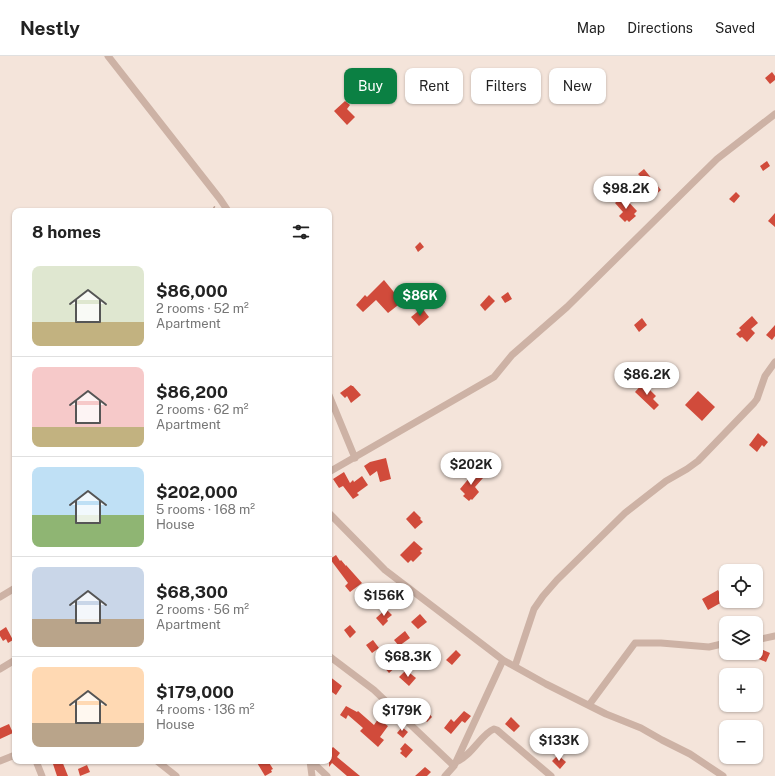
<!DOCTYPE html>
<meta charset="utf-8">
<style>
:root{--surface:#fff;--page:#f6f6f6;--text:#222;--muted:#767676;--line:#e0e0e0;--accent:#0b8043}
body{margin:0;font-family:"Public Sans",sans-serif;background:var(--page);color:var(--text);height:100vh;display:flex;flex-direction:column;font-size:15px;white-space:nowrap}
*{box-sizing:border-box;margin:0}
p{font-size:13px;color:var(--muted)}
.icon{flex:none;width:22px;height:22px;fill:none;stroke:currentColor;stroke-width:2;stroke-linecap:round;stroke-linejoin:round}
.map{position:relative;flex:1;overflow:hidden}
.details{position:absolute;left:12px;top:152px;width:320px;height:556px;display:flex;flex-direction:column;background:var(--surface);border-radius:8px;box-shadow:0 1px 3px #0004}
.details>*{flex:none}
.top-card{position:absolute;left:344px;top:12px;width:371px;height:36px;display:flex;gap:8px}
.controls{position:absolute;left:719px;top:508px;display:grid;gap:8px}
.controls a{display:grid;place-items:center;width:44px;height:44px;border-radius:8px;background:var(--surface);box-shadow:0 1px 3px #0004;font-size:20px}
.price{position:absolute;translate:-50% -34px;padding:0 9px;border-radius:14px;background:#fff;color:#222;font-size:13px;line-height:26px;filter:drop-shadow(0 1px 2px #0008)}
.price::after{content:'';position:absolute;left:50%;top:24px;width:12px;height:9px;margin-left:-6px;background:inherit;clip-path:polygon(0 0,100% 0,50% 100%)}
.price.on{background:var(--accent);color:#fff}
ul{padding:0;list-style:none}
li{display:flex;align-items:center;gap:12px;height:100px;padding:0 20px}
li+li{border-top:1px solid var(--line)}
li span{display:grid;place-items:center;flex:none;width:112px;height:80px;border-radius:8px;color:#555}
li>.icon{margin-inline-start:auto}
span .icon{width:48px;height:48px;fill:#fffc;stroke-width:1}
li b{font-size:17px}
h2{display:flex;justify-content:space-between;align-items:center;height:48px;padding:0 20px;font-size:17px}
.pill{padding:0 14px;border-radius:8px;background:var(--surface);box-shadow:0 1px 3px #0004;font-size:14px;line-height:36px}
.pill.on{background:var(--accent);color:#fff}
header{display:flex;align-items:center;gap:24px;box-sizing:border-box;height:56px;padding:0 20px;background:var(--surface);border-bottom:1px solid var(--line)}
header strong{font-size:19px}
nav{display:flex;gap:22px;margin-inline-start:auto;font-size:14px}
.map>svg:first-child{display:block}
</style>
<header>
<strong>Nestly</strong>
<nav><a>Map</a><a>Directions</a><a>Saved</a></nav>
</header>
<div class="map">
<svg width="775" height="720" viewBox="0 0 775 720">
<rect width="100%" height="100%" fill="#f4e4da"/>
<path fill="#d14b3b" d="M772 16 775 20V24L770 28 765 22Z
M345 45 350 49 347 53 355 61 347 69 334 55Z
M767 105 770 110 763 115 760 110Z
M644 113 661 134 651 143 647 138 646 139 640 131 642 130 637 124 641 121 638 118Z
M736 136 740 140 734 147 729 143Z
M623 140 637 155 634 158 636 160 629 166 627 164 625 166 619 160 623 156 615 147Z
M775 157V171L768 165Z
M420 186 424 191 418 196 415 191Z
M384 224 402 246 388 257 376 244 363 256 356 249 365 239 367 241Z
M508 236 512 243 505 247 501 241Z
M489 239 495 245 485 255 480 249Z
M422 252 429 261 419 270 411 261Z
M752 260 758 267 751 273 755 277 747 286 742 281 740 282 736 278 741 274 739 272Z
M642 262 647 269 639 276 634 269Z
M775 269V280L772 284 766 279Z
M643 327 656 340 653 343 659 349 654 354 635 336Z
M351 329 352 330H353L361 339 351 347 347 340 345 342 340 337Z
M698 335 715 351 702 365 685 349Z
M758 377 768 386 764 391 762 389 757 396 749 389Z
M386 402 391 423 380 426 377 415 370 420 364 410 370 406Z
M475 415 483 422 475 431 479 436 472 444 471 443 469 445 463 440 465 438 460 433Z
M344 416 350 427 353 424 354 426 362 420 368 429 357 437 359 439 353 443 343 430 339 432 333 423Z
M414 455 421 462 420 463 423 466 415 473 406 463Z
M414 485 423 493 420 495 422 497 413 506 411 504 408 507 400 499Z
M336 499 340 505 341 504 346 510V509L362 527 350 536 345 530 348 527 330 503Z
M718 534 724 545 708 554 702 543Z
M386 553 392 559 387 563 388 565 383 570 376 562Z
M420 558 427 566 418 573 411 566Z
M350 569 356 576 350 582 344 574Z
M6 571 13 584 8 587 6 583 3 585 0 580V575Z
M405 575 410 582 399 590 394 584Z
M373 584 379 592 372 597 366 589Z
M404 590 411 596 405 603 398 596Z
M756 591 770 597 766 606 745 597H756Z
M456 594 461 599 452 609 446 604Z
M391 603 397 610 389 617 383 610Z
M406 614 416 622 409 630 399 621Z
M329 620 342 630 336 639 329 634Z
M346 650 357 656 358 655 374 669 378 663 388 670 380 681 384 684 378 691 360 675 363 672 348 659 346 663 340 659Z
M425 653 432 661 427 666 420 658Z
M464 655 471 660 465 667 462 665 451 678 444 672 451 663 454 666Z
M511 661 520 670 514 676 505 668Z
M9 668 13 677 0 683V672Z
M402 671 408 676 403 682 397 677Z
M405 687 413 694 406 702 400 697 402 695 400 693Z
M333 691 340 697 337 701 360 720H347L332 707 329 711V695Z
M558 699 566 706 560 713 552 705Z
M52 705H62L68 720H57Z
M256 705H268L273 713 271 714 272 716 265 720Z
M87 709 90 716 80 720 78 713Z
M425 711 431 716 427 720H415Z"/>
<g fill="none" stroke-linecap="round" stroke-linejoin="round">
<path stroke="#b99b8f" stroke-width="1.5" stroke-dasharray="2 2" stroke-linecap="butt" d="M211 155 216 149"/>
<path stroke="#cdb2a5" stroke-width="7" d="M108 0 220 143 228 155
M329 339 355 402
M329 416 494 321 512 299 567 251 717 103 775 58
M329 457 385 514 503 604 546 628 606 658 641 672 662 684 690 698 723 720
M0 541 15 532
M756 584 775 580
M329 600 374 634 454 710 445 720
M515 610 534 553 543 540 557 524 625 457 666 425 687 413 698 405 754 347 757 343 765 320 775 306
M0 613 15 604
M589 649 635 587H661L709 591 726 587
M0 705 15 699
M36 705 42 720
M157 705 176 720
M310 705 312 720
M311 705 327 720
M456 706C473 699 481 678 494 673L497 674 551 720
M455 708 503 604"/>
</g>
</svg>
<div class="controls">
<a><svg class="icon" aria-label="locate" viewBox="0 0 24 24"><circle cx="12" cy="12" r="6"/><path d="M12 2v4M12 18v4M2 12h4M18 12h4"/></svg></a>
<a><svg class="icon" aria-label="layers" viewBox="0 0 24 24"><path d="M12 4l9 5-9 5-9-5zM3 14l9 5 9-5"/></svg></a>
<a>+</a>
<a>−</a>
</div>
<b class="price" style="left:626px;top:154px">$98.2K</b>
<b class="price on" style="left:420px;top:261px">$86K</b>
<b class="price" style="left:647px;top:340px">$86.2K</b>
<b class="price" style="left:471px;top:430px">$202K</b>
<b class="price" style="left:384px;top:561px">$156K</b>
<b class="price" style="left:408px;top:622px">$68.3K</b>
<b class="price" style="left:402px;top:676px">$179K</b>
<b class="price" style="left:559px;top:706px">$133K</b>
<div class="top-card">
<a class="pill on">Buy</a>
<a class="pill">Rent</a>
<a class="pill">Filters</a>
<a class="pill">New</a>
</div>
<section class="details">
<h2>8 homes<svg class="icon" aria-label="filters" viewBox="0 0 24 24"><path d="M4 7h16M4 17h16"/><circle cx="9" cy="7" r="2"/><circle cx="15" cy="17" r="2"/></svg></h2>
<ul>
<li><span style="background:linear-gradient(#dfe7d0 70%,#c2b280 0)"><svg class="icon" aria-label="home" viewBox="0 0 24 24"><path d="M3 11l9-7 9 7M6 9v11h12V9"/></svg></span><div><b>$86,000</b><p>2 rooms · 52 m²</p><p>Apartment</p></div></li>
<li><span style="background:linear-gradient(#f6c9c9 75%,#c2b280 0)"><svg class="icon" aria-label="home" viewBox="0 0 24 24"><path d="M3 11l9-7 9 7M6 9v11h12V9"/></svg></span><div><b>$86,200</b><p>2 rooms · 62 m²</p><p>Apartment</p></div></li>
<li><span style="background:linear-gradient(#bfe0f5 60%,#8fb573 0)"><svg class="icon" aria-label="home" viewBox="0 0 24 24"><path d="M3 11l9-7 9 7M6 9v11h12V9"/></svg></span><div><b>$202,000</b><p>5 rooms · 168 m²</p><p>House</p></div></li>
<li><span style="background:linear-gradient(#c9d6e8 65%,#b9a48a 0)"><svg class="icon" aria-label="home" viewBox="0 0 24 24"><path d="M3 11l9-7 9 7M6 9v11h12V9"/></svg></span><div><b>$68,300</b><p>2 rooms · 56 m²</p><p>Apartment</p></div></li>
<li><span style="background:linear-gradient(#ffd9b3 70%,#b9a48a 0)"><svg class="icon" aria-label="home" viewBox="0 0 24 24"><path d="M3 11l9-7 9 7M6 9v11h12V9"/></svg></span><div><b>$179,000</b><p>4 rooms · 136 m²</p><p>House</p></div></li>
</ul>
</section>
</div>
